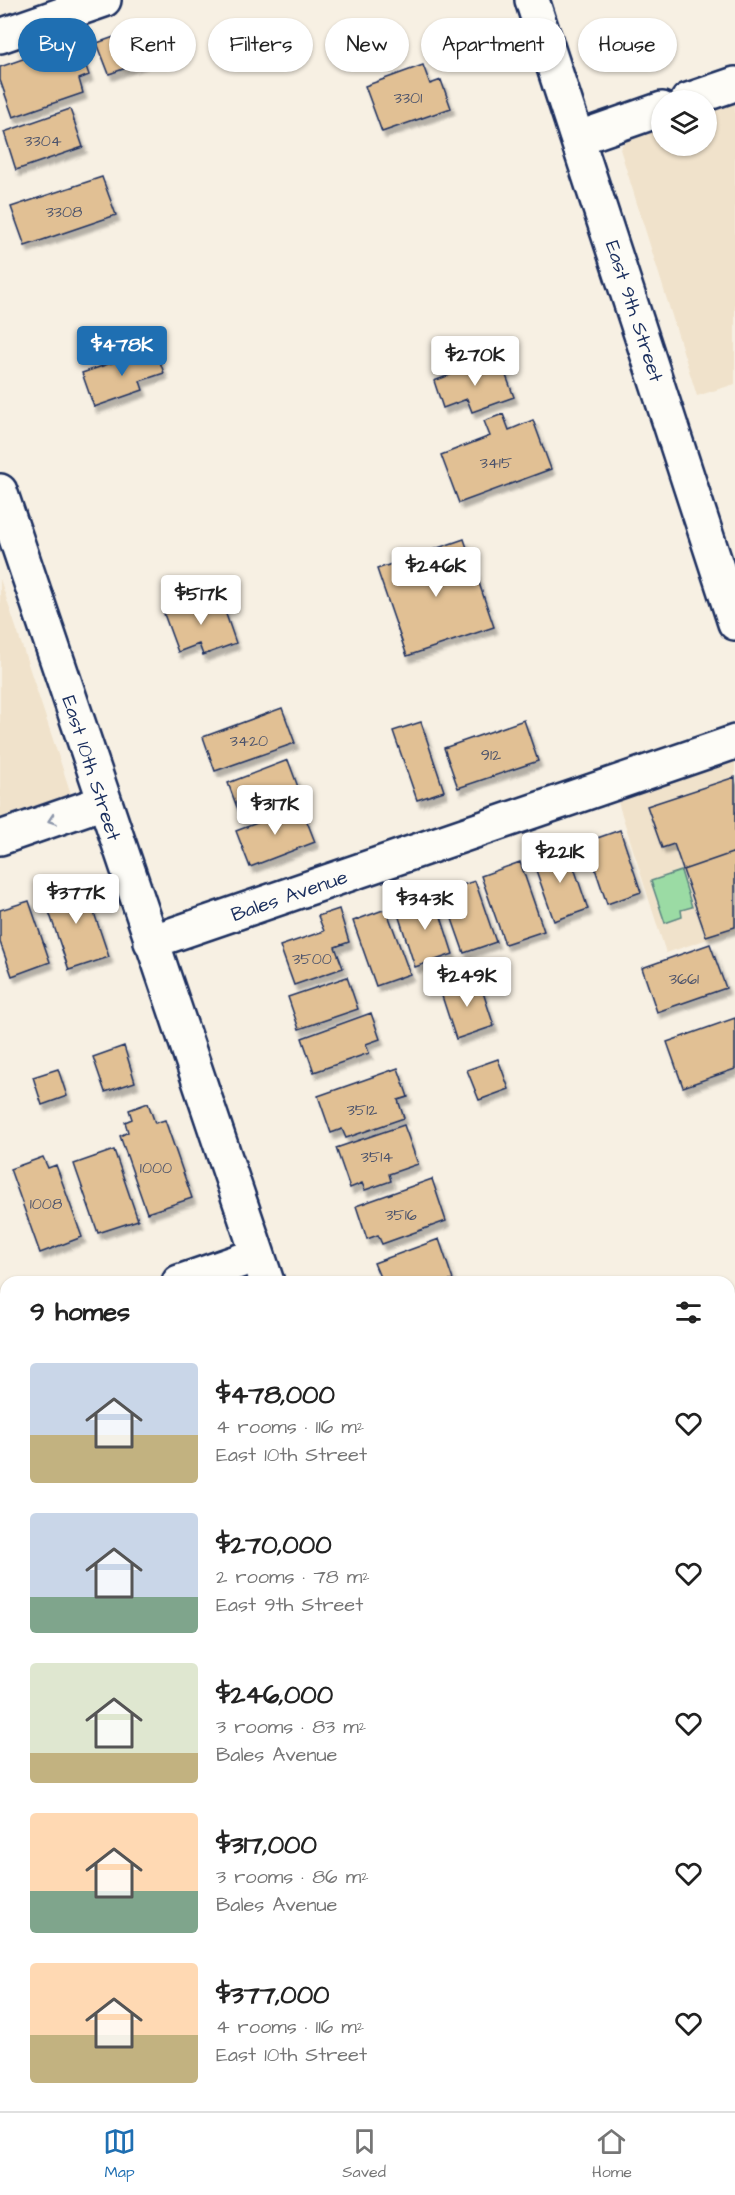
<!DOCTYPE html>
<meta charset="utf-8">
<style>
:root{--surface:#fff;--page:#f6f6f6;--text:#222;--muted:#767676;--line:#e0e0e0;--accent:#1f6fb2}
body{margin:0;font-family:"Architects Daughter",sans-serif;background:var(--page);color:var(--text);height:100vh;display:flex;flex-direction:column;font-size:22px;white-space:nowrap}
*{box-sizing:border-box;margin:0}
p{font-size:20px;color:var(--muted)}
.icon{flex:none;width:33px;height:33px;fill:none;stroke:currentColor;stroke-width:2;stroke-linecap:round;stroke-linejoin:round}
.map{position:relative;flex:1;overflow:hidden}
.sheet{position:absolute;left:0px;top:1276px;width:735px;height:836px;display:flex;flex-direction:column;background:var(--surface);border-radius:18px 18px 0 0;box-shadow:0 2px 4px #0004}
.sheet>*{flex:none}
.hud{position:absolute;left:18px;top:18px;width:699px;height:54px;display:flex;gap:12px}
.fabs{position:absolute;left:651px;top:90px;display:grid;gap:12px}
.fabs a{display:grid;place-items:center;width:66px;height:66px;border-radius:50%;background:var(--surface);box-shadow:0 2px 4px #0004;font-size:30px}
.price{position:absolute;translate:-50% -51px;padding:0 14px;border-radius:6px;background:#fff;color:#222;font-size:20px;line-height:39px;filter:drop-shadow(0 2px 3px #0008)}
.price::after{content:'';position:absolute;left:50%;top:36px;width:18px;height:14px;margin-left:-9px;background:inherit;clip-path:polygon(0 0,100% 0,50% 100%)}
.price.selected{background:var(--accent);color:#fff}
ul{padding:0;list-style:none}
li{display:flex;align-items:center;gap:18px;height:150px;padding:0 30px}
li span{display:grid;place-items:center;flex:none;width:168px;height:120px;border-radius:6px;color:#555}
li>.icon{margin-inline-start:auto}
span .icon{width:72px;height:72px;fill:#fffc;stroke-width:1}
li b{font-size:26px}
h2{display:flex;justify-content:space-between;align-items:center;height:72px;padding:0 30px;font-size:26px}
.tag{padding:0 21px;border-radius:27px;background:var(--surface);box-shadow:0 2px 4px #0004;font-size:21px;line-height:54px}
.tag.selected{background:var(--accent);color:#fff}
.tab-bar{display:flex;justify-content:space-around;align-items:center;height:84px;border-top:2px solid var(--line);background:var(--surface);font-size:16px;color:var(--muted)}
.tab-bar a{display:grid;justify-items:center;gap:3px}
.tab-bar .selected{color:var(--accent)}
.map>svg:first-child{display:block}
</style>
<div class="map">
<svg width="735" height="2111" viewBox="0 0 735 2111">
<defs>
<filter id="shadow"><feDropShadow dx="3.5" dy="6" stdDeviation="1.5" flood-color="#0004"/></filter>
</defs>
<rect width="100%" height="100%" fill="#f7f0e3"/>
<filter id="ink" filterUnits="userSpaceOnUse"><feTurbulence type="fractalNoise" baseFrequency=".0167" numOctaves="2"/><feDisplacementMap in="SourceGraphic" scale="12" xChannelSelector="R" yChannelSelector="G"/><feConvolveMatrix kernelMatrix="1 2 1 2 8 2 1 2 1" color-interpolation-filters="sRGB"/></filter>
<g filter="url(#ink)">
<path fill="#f0e2cb" d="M735 102V384L697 396 620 149 624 142 631 137 661 127 662 146H706L707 112Z
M0 579 71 794 0 818Z
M735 757V930L666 953 616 796Z"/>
<path fill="#9bdba4" stroke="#5b8581" stroke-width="1.5" d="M681 871 692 907 681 910 682 917 665 923 651 881Z"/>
<path fill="#e1c094" stroke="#1b2f5e" stroke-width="1.5" filter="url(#shadow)" d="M131 31 143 62 109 74 97 43Z
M77 40 89 75 79 79 83 93 13 117 0 80V67Z
M423 65 430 84 441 80 451 108 382 132 365 86Z
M70 109 83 147 16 170 4 132Z
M102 177 116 215 25 246 11 207Z
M155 348 164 373 140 381 143 390 94 407 82 373Z
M501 362 514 397 472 412 467 399 443 408 434 381 476 365 478 371Z
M503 414 509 430 533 420 551 469 459 503 441 455 490 436 484 421Z
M464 539 494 627 407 656 377 569Z
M219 594 236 643 203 655 199 644 178 652 164 614Z
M282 708 295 743 215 771 203 737Z
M524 720 538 761 458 788 444 748Z
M421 722 444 791 417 800 393 731Z
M288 760 301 795 241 818 228 783Z
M735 777V852L683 870 674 844 662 848 647 806Z
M301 806 315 842 250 867 236 831Z
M620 830 641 892 607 904 586 842Z
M567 847 588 909 554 921 532 859Z
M735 852V927L706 936 683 870Z
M520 862 544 931 505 944 481 876Z
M83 880 109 957 69 970 43 894Z
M475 881 496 942 464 953 452 919 458 917 450 889Z
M434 895 453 954 415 967 396 908Z
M29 901 50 962 12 976 0 942V910Z
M339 909 349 942 335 947 343 968 294 985 280 946 324 931 318 916Z
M386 909 410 974 376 986 353 921Z
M710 944 726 988 657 1012 642 968Z
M347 977 358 1009 299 1029 288 997Z
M478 977 494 1026 456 1039 440 990Z
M371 1013 380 1039 366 1044 369 1053 314 1072 302 1038Z
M735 1018V1069L683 1087 667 1042Z
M124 1046 135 1082 105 1092 93 1057Z
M498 1059 509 1089 479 1100 467 1070Z
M398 1068 408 1097 398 1100 404 1118 346 1138 342 1129 331 1133 318 1096Z
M58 1069 67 1096 42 1105 33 1077Z
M148 1103 155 1123 165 1120 192 1198 147 1213 120 1136 128 1132 125 1122 132 1119 129 1110Z
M404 1125 418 1164 389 1174 391 1181 365 1190 362 1183 350 1188 336 1148Z
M114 1150 138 1220 98 1233 74 1164Z
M43 1157 48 1168 56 1165 82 1237 40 1253 10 1169Z
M432 1179 446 1221 382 1244 378 1235 367 1239 356 1206Z
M439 1239 453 1280 445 1282H382L374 1263Z
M6 1415V1511L0 1513V1417Z
M6 1699V1762L0 1764V1701Z
M6 1921V1994L0 1976V1923Z
M735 1942V1964L729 1947V1945Z
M197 2106H227L229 2111H199Z
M248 2106H277V2108L286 2106 288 2111H250Z
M301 2106H335L336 2111H302Z
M399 2106H440L442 2111H401Z
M449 2106H491L493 2111H451Z"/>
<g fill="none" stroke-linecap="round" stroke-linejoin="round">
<g stroke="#1b2f5e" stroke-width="38">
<path id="street" d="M0 36 104 0
M688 100 735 84
M579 138 662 109
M0 491 267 1282
M0 838 104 802
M151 942 735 742
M179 1282 257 1255
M0 1343 6 1341
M0 1849 6 1847
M545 2106 547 2111
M706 2111 721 2106"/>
</g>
<g stroke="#1b2f5e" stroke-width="38">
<path id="secondary" d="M532 0 735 623"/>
</g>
<use href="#street" stroke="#fdfcf7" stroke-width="33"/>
<use href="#secondary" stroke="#fdfcf7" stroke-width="33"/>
</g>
<defs><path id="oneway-chevron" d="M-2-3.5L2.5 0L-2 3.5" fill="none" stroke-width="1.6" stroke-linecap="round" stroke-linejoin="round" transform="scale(1.5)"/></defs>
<use stroke="#8c96aa" href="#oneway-chevron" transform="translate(52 820) rotate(161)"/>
</g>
<g text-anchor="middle" stroke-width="4.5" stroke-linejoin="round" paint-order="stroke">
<g font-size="16" fill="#4c536c">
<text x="408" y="103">3301</text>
<text x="43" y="146">3304</text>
<text x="64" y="217">3308</text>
<text x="496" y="468">3415</text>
<text x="249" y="746">3420</text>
<text x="491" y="760">912</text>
<text x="312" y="964">3500</text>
<text x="684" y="984">3661</text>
<text x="362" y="1115">3512</text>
<text x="377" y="1162">3514</text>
<text x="156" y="1173">1000</text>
<text x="46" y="1209">1008</text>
<text x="401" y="1220">3516</text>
</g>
<g font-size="20" fill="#1b2f5e" stroke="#fdfcf7">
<text transform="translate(635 311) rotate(72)" y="7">East 9th Street</text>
<text transform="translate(92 768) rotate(72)" y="7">East 10th Street</text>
<text transform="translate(289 895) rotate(-19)" y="7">Bales Avenue</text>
</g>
</g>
</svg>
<div class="fabs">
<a><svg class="icon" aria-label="layers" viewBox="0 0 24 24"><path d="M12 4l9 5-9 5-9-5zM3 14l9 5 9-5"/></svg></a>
</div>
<b class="price selected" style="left:122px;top:377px">$478K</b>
<b class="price" style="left:475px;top:387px">$270K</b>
<b class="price" style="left:436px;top:598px">$246K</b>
<b class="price" style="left:201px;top:626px">$517K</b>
<b class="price" style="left:275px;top:836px">$317K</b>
<b class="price" style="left:560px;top:884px">$221K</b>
<b class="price" style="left:76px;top:925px">$377K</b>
<b class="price" style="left:425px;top:931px">$343K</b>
<b class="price" style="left:467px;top:1008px">$249K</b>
<div class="hud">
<a class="tag selected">Buy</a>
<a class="tag">Rent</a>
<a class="tag">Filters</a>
<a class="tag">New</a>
<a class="tag">Apartment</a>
<a class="tag">House</a>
</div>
<section class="sheet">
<h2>9 homes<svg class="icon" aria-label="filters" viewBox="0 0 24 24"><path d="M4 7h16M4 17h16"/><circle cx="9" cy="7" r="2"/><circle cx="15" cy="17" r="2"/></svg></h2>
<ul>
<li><span style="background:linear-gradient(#c9d6e8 60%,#c2b280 0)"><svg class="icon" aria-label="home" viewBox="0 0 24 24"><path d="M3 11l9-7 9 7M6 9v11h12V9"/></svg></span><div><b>$478,000</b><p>4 rooms · 116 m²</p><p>East 10th Street</p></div><svg class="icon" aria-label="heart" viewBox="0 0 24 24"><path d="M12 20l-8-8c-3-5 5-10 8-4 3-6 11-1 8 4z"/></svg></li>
<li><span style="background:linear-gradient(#c9d6e8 70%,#7fa58c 0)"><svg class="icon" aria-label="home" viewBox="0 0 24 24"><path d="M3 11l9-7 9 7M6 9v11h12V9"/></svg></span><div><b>$270,000</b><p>2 rooms · 78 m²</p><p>East 9th Street</p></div><svg class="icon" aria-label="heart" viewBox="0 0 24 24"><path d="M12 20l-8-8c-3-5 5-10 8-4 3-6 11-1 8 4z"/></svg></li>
<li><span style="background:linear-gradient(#dfe7d0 75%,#c2b280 0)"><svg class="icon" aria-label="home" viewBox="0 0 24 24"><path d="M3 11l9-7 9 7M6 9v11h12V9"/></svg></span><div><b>$246,000</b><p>3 rooms · 83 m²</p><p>Bales Avenue</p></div><svg class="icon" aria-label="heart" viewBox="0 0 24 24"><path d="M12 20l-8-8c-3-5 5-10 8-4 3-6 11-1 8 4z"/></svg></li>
<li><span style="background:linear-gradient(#ffd9b3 65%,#7fa58c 0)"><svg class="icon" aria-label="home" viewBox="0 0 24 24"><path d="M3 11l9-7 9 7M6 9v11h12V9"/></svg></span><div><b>$317,000</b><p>3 rooms · 86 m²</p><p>Bales Avenue</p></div><svg class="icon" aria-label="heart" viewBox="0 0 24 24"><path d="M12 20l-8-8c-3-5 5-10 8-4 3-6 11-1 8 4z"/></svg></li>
<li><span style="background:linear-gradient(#ffd9b3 60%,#c2b280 0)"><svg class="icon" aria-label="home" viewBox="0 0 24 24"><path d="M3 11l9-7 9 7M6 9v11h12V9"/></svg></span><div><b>$377,000</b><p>4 rooms · 116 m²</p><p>East 10th Street</p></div><svg class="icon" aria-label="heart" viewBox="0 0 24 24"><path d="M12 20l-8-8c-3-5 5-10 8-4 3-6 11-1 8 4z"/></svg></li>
</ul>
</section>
</div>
<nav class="tab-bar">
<a class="selected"><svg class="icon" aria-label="map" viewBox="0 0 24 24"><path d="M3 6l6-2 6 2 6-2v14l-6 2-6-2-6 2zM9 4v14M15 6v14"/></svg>Map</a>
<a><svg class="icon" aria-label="saved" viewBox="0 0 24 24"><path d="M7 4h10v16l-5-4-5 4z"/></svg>Saved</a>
<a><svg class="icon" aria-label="home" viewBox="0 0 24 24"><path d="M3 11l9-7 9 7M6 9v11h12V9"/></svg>Home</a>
</nav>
